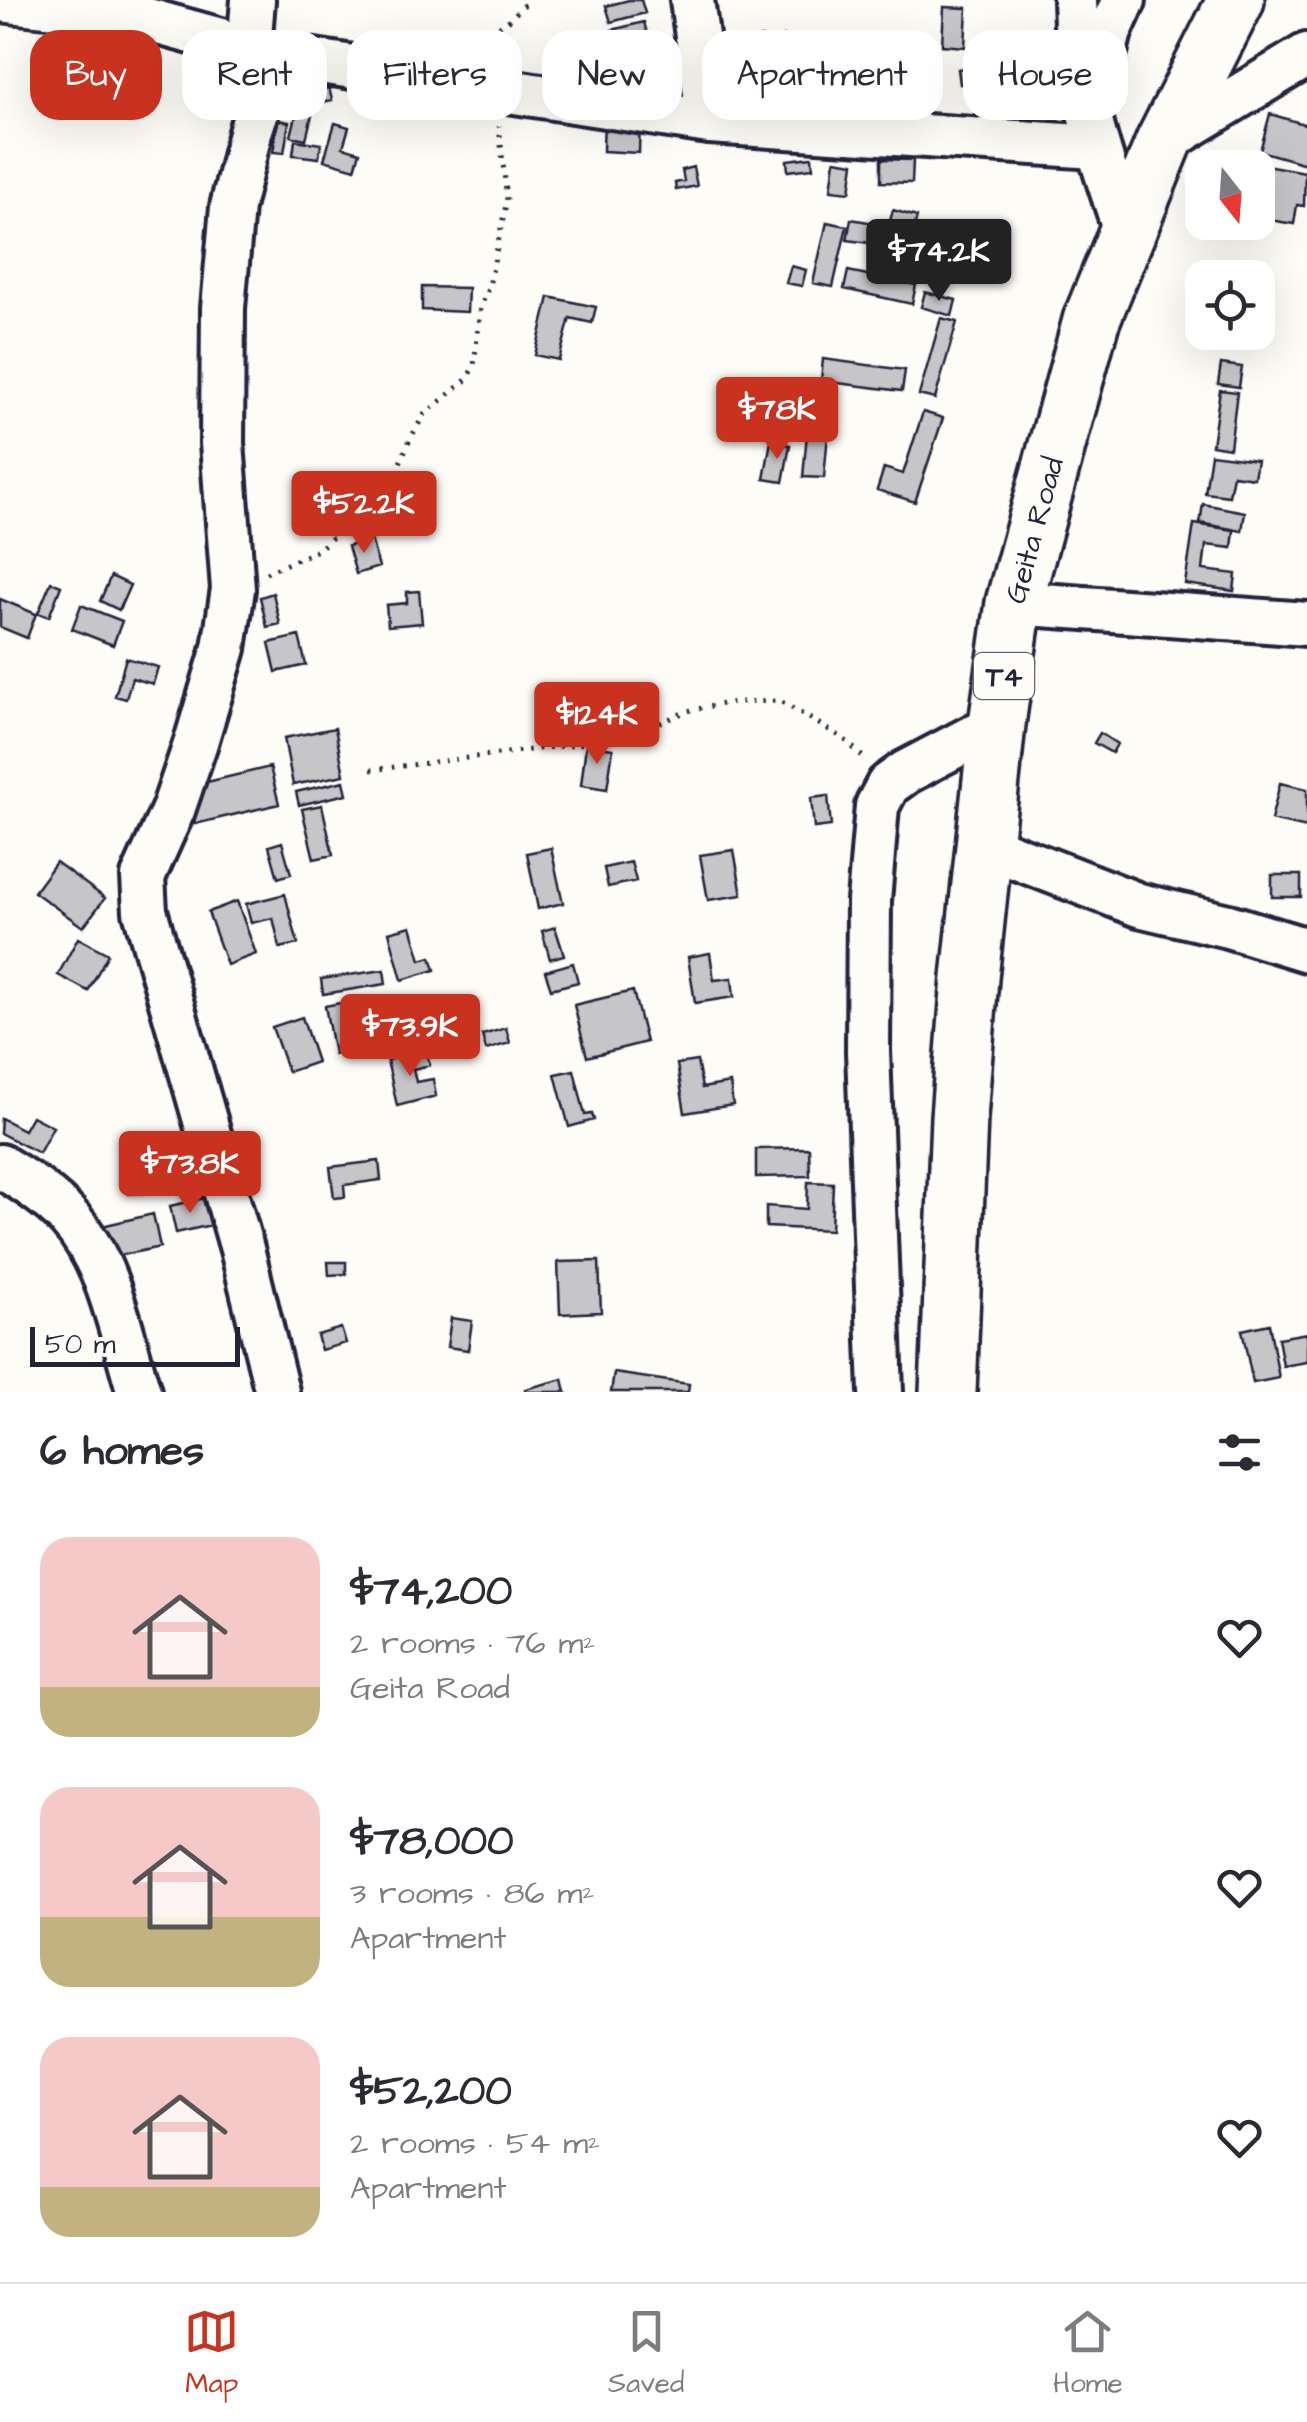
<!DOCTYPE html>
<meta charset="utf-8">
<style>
:root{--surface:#fff;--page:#f7f7f7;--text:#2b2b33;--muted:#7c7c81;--line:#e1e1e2;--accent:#c8321e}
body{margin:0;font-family:"Architects Daughter",sans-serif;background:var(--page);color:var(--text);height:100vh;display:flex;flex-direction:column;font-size:38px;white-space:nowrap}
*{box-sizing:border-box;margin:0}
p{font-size:32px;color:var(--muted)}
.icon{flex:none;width:55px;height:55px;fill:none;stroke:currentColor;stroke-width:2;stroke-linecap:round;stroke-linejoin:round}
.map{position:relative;height:1392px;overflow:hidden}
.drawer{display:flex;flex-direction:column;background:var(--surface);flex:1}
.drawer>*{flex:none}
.banner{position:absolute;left:30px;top:30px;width:1248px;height:90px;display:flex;gap:20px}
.needle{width:65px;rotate:163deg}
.controls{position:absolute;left:1185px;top:150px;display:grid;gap:20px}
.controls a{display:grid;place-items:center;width:90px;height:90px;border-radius:20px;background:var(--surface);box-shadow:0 10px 40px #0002;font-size:50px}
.scale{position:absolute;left:30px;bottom:25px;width:210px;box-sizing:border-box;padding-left:10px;border:5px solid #22223b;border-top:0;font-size:28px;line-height:35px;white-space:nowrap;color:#22223b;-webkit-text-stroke:8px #fdfcf7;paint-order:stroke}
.price{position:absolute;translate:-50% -85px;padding:0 22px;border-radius:10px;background:var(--accent);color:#fff;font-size:32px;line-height:65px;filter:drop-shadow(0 2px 5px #0008)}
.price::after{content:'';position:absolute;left:50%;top:60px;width:30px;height:22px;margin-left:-15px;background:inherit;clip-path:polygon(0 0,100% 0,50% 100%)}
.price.active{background:#222;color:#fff}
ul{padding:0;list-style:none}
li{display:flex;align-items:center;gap:30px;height:250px;padding:0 40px}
li span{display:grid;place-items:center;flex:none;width:280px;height:200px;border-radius:30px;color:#555}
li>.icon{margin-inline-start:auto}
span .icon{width:120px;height:120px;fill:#fffc;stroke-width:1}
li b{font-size:42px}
h2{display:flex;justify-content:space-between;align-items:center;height:120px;padding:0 40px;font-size:42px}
.chip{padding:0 35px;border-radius:30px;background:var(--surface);box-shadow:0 10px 40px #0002;font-size:35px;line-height:90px}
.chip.active{background:var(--accent);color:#fff}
.dock{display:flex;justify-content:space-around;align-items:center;height:140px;border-top:2px solid var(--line);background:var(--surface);font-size:28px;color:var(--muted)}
.dock a{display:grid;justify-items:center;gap:5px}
.dock .active{color:var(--accent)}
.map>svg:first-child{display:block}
</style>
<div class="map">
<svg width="1307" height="1392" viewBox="0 0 1307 1392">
<rect width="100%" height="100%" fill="#fdfcf7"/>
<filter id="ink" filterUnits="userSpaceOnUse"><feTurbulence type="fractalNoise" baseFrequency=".01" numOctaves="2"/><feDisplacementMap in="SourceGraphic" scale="20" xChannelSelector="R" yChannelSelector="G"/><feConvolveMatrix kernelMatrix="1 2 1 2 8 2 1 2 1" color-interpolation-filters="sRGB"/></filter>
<g filter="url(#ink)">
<path fill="#c6c6c8" stroke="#22223b" stroke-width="2.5" d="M629 0H641L645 13 611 22 606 6Z
M944 7 967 8 965 47 942 45Z
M644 22 651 48 618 57 612 30Z
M784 36 791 48 784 51 777 39Z
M761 37 766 53 756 56 752 40Z
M843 41 868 43 865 78 840 75Z
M896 52 919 57 914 81 871 72 873 63 893 67Z
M825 54 826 64 810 66 808 56Z
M993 54 1015 56 1011 89 991 87Z
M983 64 985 79 960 84 958 69Z
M305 80 320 83 306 139 291 136Z
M329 88 332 100 322 102 319 91Z
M1270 114 1307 125 1306 164 1260 151Z
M604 116 640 117 639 153 603 151Z
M278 120 289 122 284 153 273 152Z
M335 123 349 127 343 147 360 152 355 169 324 160Z
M295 140 321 144 319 158 293 155Z
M812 157 813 168 788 171 787 160Z
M881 159 913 160 912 183 881 182Z
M835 160 854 163 850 192 831 190Z
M1260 164 1305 172 1304 206 1297 205 1294 224 1258 218Z
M693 167 697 186 676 190 675 183 684 181 682 170Z
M893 210 917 217 902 276 877 269Z
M851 219 880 224 877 244 847 240Z
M827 222 847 226 833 287 813 283Z
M791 266 806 270 802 286 786 283Z
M848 271 916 285 912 304 844 289Z
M422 287 468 288 467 312 422 310Z
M925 292 956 300 952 316 921 307Z
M549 297 596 307 592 323 570 318 559 360 535 355Z
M941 318 957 322 935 399 919 395Z
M823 359 905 370 902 391 821 381Z
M1221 364 1242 367 1239 387 1218 384Z
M1220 390 1237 392 1230 448 1212 445Z
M923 412 943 418 915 502 877 490 884 468 903 474Z
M807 433 828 434 824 478 803 477Z
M771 441 790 445 783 482 764 479Z
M1211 454 1257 460 1254 478 1233 475 1229 496 1205 493Z
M1203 504 1245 512 1242 531 1200 523Z
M1194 524 1234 530 1232 548 1206 545 1203 570 1236 574 1234 591 1185 584Z
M371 539 379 567 356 574 348 546Z
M111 576 130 585 119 610 100 601Z
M51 582 61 586 49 617 38 613Z
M419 591 422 623 388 626 386 605 407 603V592Z
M273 593 280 624 267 627 260 597Z
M0 599 36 614 27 638 0 627Z
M81 605 122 621 113 645 72 629Z
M299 636 306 665 276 672 269 643Z
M126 658 158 667 153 684 132 678 126 699 115 696Z
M556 689 561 721 546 723 542 691Z
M335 728 344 775 293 785 284 738Z
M1100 733 1117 744 1112 753 1094 743Z
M586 745 613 749 607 789 581 785Z
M270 767 279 804 195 824 186 787Z
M344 781 347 794 299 805 296 792Z
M1280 783 1307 789V828L1271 820Z
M828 796 831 826 814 828 811 798Z
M322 805 333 855 314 859 302 809Z
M282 842 291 874 278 878 269 846Z
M551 848 563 903 538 909 527 853Z
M734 850 742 895 708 900 700 855Z
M56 862 105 898 83 927 34 892Z
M631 862 636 881 608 887 604 868Z
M1272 875H1301V897H1272Z
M285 894 298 944 280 948 273 918 251 923 246 904Z
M237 901 256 954 227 965 208 912Z
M411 926 421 960 431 957 435 970 402 980 389 932Z
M555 927 564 955 550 959 542 931Z
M78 938 108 954 88 991 58 975Z
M710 953 714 980 732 978 734 997 695 1003 688 957Z
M573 963 578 982 551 989 545 971Z
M384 970 386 984 323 994 321 979Z
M633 991 646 1042 587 1057 574 1005Z
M356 1000 366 1048 334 1054 325 1006Z
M302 1017 317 1062 288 1072 272 1027Z
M506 1028 510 1043 486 1050 482 1035Z
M426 1050 430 1065 413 1069 416 1082 433 1079 436 1096 397 1106 387 1060Z
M697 1061 702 1088 730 1083 733 1105 685 1113 677 1064Z
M574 1070 585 1115 592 1114 594 1120 569 1127 555 1074Z
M32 1116 53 1127 39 1153 0 1133 1 1118 24 1130Z
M809 1148 810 1176 756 1177V1149Z
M154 1157 155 1173H170L171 1191 129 1194 127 1158Z
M379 1161 381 1180 344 1185 345 1197 334 1198 330 1167Z
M808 1182 833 1183 831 1230 766 1227V1206L807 1209Z
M205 1198 211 1225 176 1233 170 1206Z
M153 1214 160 1247 109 1258 102 1226Z
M599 1261 601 1312 560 1314 558 1262Z
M328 1262H346V1274L329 1275Z
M451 1318 472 1321 468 1350 447 1347Z
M1269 1324 1279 1378 1253 1383 1242 1330Z
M341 1328 346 1343 321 1350 317 1335Z
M1307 1333V1362L1283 1366 1278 1338Z
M614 1373 689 1384 688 1392H611Z
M563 1379 566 1392H526L525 1389Z"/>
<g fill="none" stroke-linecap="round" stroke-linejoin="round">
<g stroke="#22223b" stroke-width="50">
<path id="minor" d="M0 0 122 13 275 55 709 122 1096 147
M692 0 709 122
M1075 0C1076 88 1098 152 1126 233
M249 48 253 0
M275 55 251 129 232 207 223 308 222 443 233 589 224 648 196 742 173 810 143 877 145 911 242 1249 277 1392
M1093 100 1110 31 1124 0
M1164 142 1307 55
M1014 603 1307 624
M984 845 1139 905 1228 926 1307 950
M0 1166C25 1181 49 1196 69 1218 110 1263 121 1335 139 1392
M881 1392 868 1051 869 901 877 806 888 785 906 772 997 724"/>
</g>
<g stroke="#22223b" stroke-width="62">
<g id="highway">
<path id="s1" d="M948 1392 959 1117 970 978 997 724 1014 603 1091 321 1164 142 1236 0"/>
</g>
</g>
<path stroke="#22223b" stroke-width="5" stroke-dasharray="2.5 8" stroke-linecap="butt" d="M463 48 508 21 529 0
M266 573 318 550 342 529 374 525 410 439 424 415 466 380 474 366 480 309 489 286 507 200 499 126
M371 770 626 738 687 711 733 702 780 701 843 738 866 760"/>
<use href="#minor" stroke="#fdfcf7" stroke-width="42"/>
<use href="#highway" stroke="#fdfcf7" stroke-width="55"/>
</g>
</g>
<g text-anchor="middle" stroke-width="10" stroke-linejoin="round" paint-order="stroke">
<rect fill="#fdfcf7" stroke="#646373" stroke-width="2.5" x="974" y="653" width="60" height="46" rx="8"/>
<g font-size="28" font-weight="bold" fill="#22223b">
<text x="1004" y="686">T4</text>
</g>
<g font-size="30" fill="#22223b" stroke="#fdfcf7">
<text dy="10" stroke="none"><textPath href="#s1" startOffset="868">Geita Road</textPath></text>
</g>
</g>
</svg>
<div class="controls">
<a><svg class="needle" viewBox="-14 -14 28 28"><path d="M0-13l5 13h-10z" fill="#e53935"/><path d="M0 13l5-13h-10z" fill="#7c7c81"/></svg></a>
<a><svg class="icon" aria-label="locate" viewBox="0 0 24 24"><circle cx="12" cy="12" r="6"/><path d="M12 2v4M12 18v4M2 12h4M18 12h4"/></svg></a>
</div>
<div class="scale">50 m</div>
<b class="price active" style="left:939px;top:304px">$74.2K</b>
<b class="price" style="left:777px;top:462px">$78K</b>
<b class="price" style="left:364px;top:556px">$52.2K</b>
<b class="price" style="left:597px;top:767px">$124K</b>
<b class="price" style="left:410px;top:1079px">$73.9K</b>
<b class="price" style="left:190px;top:1216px">$73.8K</b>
<div class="banner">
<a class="chip active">Buy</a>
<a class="chip">Rent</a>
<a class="chip">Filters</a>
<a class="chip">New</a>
<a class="chip">Apartment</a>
<a class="chip">House</a>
</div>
</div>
<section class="drawer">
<h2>6 homes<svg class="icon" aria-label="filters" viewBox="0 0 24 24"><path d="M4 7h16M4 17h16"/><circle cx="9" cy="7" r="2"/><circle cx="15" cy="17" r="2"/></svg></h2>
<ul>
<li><span style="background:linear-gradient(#f6c9c9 75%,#c2b280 0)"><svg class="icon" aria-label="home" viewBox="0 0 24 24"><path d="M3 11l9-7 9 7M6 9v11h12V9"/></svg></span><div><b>$74,200</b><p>2 rooms · 76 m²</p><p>Geita Road</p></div><svg class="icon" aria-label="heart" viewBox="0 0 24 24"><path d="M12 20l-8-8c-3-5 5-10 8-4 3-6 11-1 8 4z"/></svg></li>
<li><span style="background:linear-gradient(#f6c9c9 65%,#c2b280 0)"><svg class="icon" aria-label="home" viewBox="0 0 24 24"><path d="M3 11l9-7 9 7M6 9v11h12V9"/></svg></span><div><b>$78,000</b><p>3 rooms · 86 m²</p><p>Apartment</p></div><svg class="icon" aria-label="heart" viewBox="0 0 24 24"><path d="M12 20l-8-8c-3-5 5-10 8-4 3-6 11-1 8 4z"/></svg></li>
<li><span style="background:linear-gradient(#f6c9c9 75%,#c2b280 0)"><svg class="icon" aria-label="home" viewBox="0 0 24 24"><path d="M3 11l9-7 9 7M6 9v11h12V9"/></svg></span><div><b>$52,200</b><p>2 rooms · 54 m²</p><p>Apartment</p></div><svg class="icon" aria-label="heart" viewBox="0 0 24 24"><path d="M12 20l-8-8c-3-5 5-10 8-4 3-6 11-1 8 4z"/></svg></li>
</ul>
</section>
<nav class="dock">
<a class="active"><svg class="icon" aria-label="map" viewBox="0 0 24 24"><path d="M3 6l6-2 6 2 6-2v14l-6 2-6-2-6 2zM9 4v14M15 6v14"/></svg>Map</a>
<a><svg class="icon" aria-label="saved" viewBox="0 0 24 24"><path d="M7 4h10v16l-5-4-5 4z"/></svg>Saved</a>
<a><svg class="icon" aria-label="home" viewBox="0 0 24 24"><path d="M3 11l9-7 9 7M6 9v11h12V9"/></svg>Home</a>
</nav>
